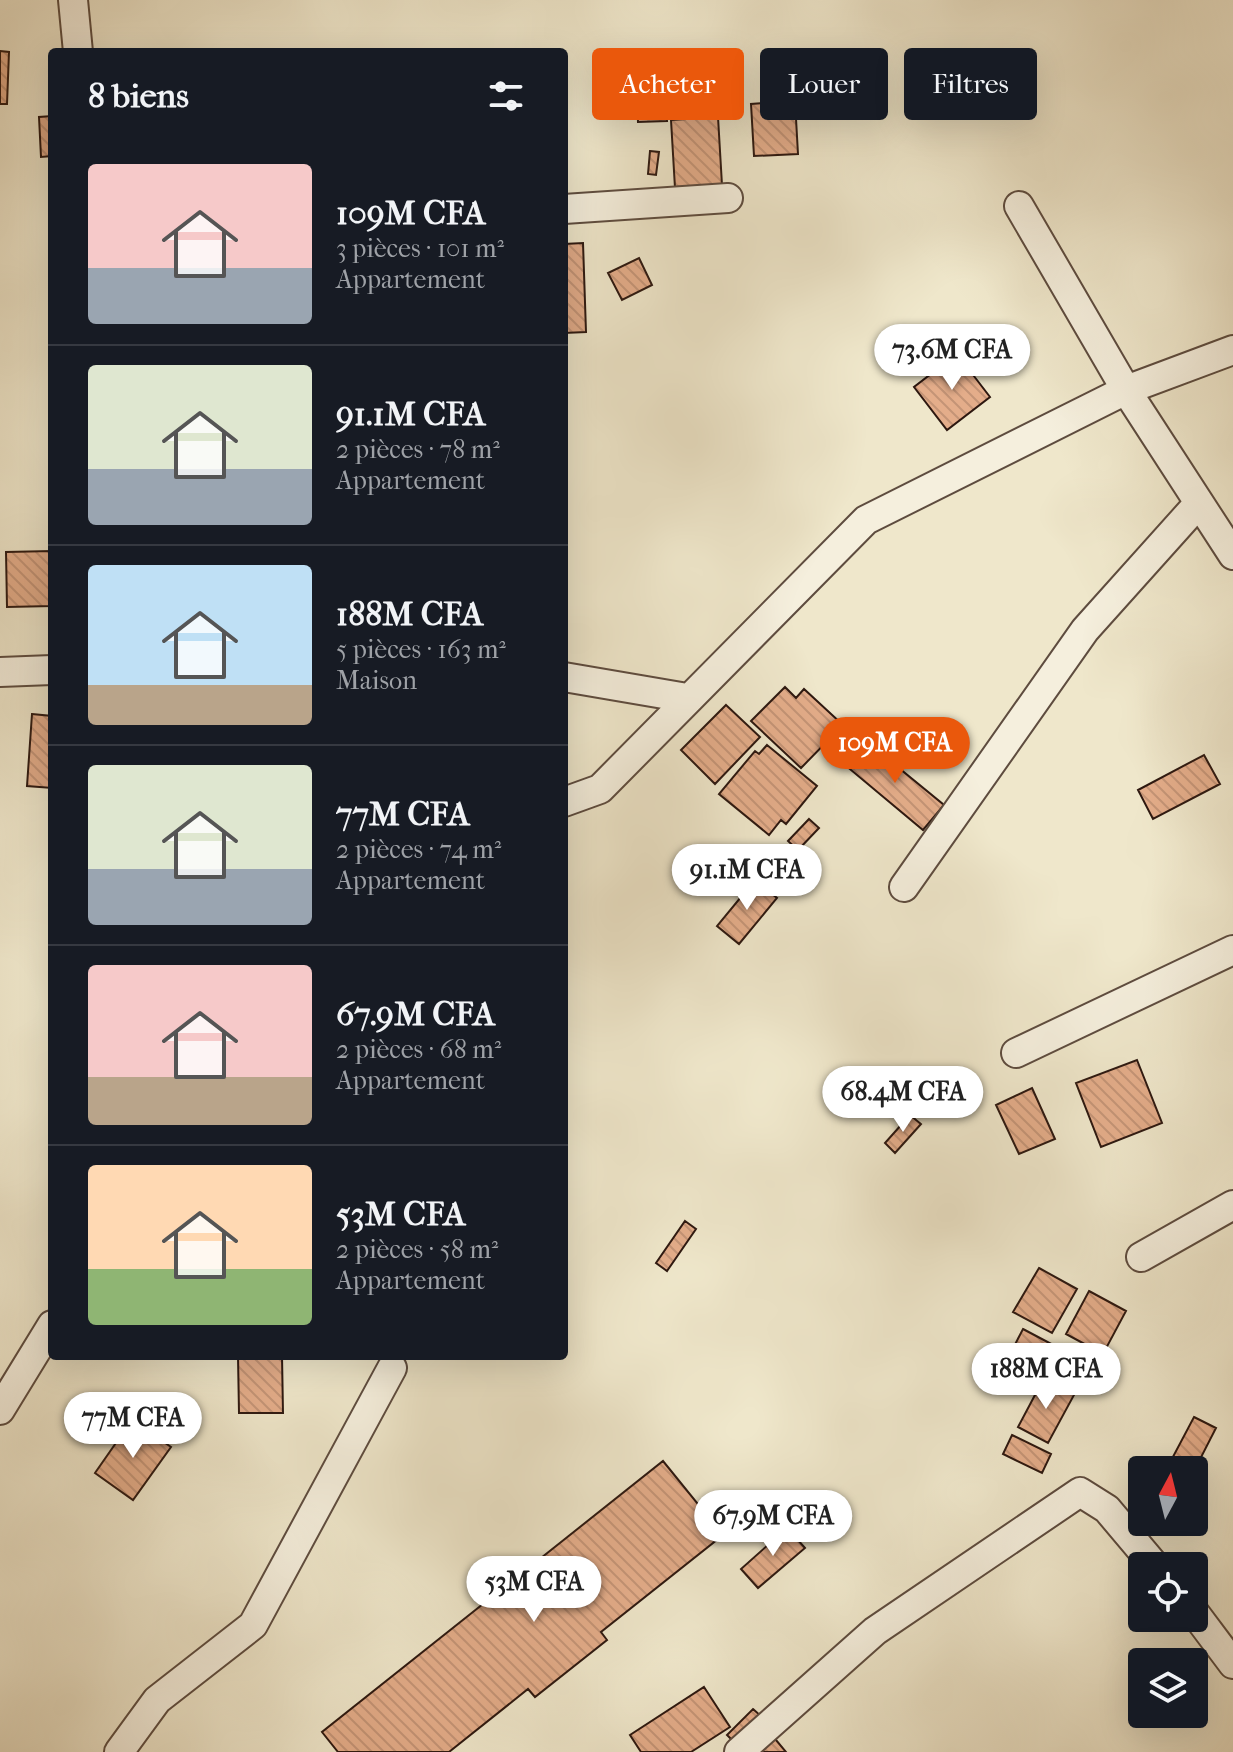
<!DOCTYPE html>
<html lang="fr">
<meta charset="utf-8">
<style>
:root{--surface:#171b24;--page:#242831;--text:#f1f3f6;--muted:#9ea1a6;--line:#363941;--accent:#ea580c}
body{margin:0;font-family:"IM FELL French Canon",serif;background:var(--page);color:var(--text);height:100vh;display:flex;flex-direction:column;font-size:30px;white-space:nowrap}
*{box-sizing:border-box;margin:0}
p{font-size:26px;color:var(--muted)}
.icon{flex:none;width:44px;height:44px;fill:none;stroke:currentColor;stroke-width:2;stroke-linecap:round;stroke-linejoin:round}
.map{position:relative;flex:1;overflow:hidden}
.side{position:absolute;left:48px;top:48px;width:520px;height:1312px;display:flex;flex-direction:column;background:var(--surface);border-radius:8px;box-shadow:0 8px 32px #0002}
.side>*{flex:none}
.guide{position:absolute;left:592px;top:48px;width:520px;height:72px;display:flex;gap:16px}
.needle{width:52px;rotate:7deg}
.buttons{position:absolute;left:1128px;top:1456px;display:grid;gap:16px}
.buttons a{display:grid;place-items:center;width:80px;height:80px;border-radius:8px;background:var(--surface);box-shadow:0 8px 32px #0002;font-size:40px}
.price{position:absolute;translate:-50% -68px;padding:0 18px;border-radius:28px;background:#fff;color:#222;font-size:26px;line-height:52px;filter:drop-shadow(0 2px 4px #0008)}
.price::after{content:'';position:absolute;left:50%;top:48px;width:24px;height:18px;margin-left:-12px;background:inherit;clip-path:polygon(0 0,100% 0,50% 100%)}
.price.on{background:var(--accent);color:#fff}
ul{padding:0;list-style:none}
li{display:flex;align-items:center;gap:24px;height:200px;padding:0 40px}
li+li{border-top:2px solid var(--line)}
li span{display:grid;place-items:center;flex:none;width:224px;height:160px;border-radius:8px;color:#555}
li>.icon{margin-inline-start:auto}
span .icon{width:96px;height:96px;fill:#fffc;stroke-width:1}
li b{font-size:34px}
h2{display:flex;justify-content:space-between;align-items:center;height:96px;padding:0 40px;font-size:34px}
.chip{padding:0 28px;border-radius:8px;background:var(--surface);box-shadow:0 8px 32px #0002;font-size:28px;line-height:72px}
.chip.on{background:var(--accent);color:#fff}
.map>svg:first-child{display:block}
</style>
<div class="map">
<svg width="1233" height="1752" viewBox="0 0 1233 1752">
<defs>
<pattern id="building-back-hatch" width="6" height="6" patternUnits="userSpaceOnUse" patternTransform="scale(2)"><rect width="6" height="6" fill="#e4ad8a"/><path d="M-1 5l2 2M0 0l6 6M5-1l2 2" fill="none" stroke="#c49476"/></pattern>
</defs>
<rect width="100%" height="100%" fill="#efe7cb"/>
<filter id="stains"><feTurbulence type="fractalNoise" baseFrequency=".0025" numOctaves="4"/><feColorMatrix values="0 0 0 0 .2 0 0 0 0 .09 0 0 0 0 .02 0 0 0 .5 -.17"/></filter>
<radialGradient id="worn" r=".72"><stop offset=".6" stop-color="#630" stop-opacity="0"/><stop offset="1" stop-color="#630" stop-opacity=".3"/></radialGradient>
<path fill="url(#building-back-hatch)" stroke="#2d1810" stroke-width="2" d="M0 51 9 52 7 104H0Z
M665 95 667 121 638 122 637 96Z
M795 101 798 154 754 156 751 104Z
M52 116V156L41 157 39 117Z
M718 117 722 185 675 188 671 120Z
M650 151 659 152 656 175 648 174Z
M583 243 586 332 564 333V244Z
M639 258 652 285 622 300 608 273Z
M957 354 990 397 947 430 914 387Z
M52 551V606L7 607 6 552Z
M785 687 796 698 804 689 843 725 801 768 751 721Z
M726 705 760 737 715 784 681 750Z
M32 714 52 716V788L27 786Z
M866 741 944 805 923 830 845 765Z
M767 745 817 786 786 824 781 820 769 835 719 794 755 751 759 754Z
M1204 755 1220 784 1153 819 1138 790Z
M809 819 819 828 798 850 788 841Z
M755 880 777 898 739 944 717 926Z
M1137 1060 1162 1123 1101 1147 1076 1083Z
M1032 1088 1055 1139 1019 1154 996 1105Z
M910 1115 921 1124 895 1153 885 1143Z
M685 1221 696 1229 667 1271 656 1263Z
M1039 1268 1077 1289 1052 1333 1013 1312Z
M1089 1291 1126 1311 1103 1354 1066 1334Z
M1023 1329 1057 1347 1041 1376 1008 1358Z
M238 1356H282L283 1413H239Z
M1044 1378 1074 1395 1048 1443 1018 1427Z
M1194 1417 1216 1428 1194 1471 1166 1470Z
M132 1420 171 1447 133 1500 95 1473Z
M1012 1435 1051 1454 1042 1473 1003 1454Z
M663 1461 723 1535 601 1632 607 1640 535 1697 528 1689 449 1752H338L322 1732Z
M787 1528 805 1548 758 1588 741 1569Z
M704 1687 730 1727 691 1752H641L630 1735Z
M753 1709 762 1717 736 1744 727 1735Z
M771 1734 786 1752H751Z"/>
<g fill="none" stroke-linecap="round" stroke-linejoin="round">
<g stroke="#5e4c3f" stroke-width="32">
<path id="street" d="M73 0 78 52
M1019 206 1126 390 1233 555
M564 209 728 198
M0 672 52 670
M564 677 687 698
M564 802 600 789 866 520 1126 390 1233 350
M904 887 1085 630 1198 504
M1016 1053 1233 950
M1141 1257 1233 1205
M0 1410 52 1325
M1194 1612 1233 1664
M119 1752 157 1700 253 1625 392 1368
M739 1752 875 1631 1080 1492 1107 1509 1155 1566"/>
</g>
<use href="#street" stroke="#f5efdd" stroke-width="28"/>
</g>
<rect width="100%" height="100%" filter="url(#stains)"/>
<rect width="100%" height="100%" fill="url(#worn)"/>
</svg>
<div class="buttons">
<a><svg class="needle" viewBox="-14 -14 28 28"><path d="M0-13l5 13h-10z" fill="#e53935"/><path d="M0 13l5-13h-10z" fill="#9ea1a6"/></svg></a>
<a><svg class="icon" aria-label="locate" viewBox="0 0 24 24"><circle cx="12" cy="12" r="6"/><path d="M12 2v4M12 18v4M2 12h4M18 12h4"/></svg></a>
<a><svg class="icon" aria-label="layers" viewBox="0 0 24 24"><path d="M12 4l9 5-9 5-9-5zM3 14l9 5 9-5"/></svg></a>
</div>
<b class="price" style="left:952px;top:392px">73.6M CFA</b>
<b class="price on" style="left:895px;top:785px">109M CFA</b>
<b class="price" style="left:747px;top:912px">91.1M CFA</b>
<b class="price" style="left:903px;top:1134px">68.4M CFA</b>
<b class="price" style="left:1046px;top:1411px">188M CFA</b>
<b class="price" style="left:133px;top:1460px">77M CFA</b>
<b class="price" style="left:773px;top:1558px">67.9M CFA</b>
<b class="price" style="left:534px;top:1624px">53M CFA</b>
<div class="guide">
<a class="chip on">Acheter</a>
<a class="chip">Louer</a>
<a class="chip">Filtres</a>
</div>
<section class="side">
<h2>8 biens<svg class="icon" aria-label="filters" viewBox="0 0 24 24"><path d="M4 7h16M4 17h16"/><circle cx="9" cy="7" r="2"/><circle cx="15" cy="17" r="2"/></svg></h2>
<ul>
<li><span style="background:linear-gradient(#f6c9c9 65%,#9aa5b1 0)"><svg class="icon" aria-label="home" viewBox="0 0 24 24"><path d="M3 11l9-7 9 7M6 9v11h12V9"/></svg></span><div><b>109M CFA</b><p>3 pièces · 101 m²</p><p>Appartement</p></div></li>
<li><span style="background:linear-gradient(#dfe7d0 65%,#9aa5b1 0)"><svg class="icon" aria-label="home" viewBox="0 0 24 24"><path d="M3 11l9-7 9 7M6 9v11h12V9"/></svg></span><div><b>91.1M CFA</b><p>2 pièces · 78 m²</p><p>Appartement</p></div></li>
<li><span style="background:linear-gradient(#bfe0f5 75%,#b9a48a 0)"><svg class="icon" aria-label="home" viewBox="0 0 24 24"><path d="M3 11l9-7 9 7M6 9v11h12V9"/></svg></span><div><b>188M CFA</b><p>5 pièces · 163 m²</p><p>Maison</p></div></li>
<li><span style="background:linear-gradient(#dfe7d0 65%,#9aa5b1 0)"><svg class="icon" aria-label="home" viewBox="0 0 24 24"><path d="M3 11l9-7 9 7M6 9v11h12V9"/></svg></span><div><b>77M CFA</b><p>2 pièces · 74 m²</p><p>Appartement</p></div></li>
<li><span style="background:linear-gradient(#f6c9c9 70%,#b9a48a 0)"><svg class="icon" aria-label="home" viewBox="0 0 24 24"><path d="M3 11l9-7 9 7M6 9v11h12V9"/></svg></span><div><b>67.9M CFA</b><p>2 pièces · 68 m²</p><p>Appartement</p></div></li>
<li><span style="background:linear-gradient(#ffd9b3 65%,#8fb573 0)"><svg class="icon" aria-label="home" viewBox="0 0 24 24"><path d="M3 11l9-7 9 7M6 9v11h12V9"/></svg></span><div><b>53M CFA</b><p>2 pièces · 58 m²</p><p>Appartement</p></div></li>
</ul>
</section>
</div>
